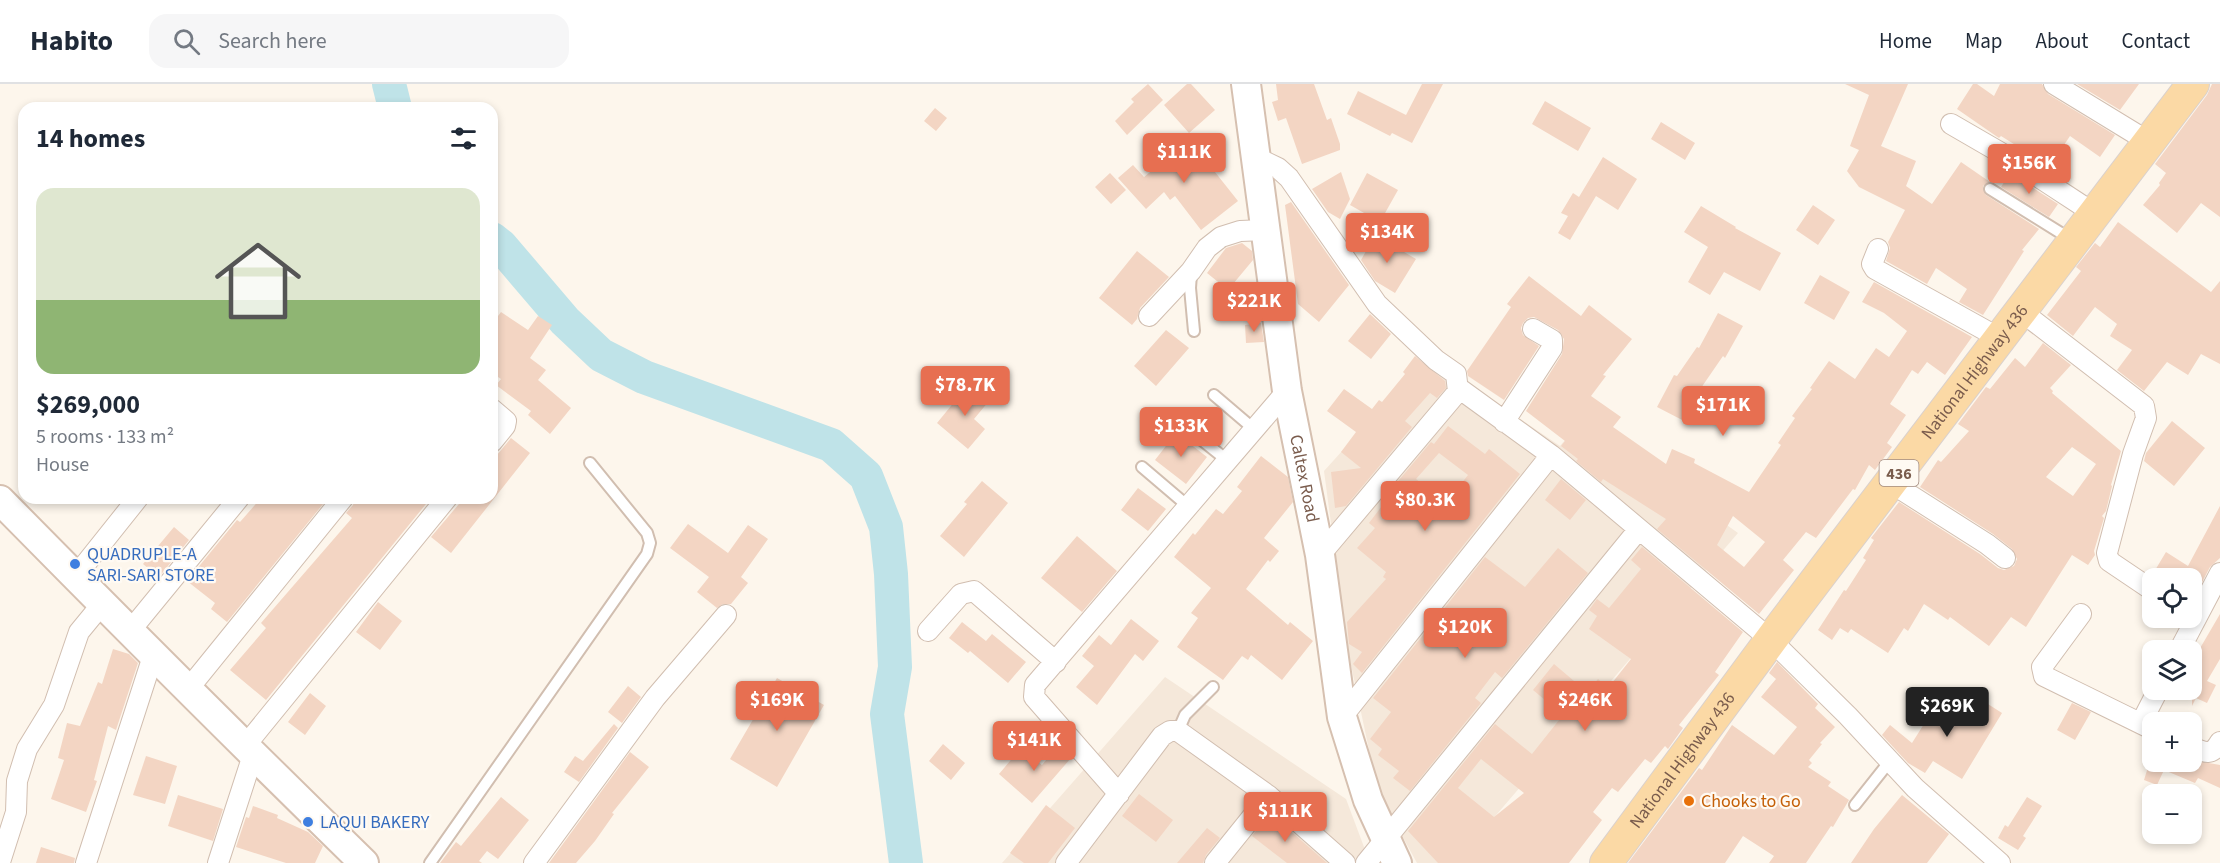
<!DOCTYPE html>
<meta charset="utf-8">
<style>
:root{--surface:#fff;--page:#f6f6f7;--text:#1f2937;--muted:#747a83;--line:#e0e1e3;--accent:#e76f51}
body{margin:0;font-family:"Source Sans 3",sans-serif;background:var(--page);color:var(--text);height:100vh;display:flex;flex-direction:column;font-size:22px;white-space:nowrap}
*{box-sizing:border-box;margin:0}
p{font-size:20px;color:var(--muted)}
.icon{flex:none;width:33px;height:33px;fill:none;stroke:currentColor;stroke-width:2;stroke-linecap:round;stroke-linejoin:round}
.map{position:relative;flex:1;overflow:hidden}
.drawer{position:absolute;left:18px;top:18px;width:480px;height:402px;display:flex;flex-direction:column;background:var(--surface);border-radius:18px;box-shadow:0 3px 9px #0003}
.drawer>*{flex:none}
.buttons{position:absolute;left:2142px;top:484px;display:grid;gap:12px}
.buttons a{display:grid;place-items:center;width:60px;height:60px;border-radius:12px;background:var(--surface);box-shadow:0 3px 9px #0003;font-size:30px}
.price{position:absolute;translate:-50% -51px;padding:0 14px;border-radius:6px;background:var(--accent);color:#fff;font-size:20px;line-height:39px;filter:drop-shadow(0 2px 3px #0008)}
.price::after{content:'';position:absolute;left:50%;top:36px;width:18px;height:14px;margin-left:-9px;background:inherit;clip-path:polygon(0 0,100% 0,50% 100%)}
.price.active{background:#222;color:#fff}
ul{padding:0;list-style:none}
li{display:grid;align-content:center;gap:12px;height:318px;padding:0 18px}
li+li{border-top:2px solid var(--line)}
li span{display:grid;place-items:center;height:186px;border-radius:18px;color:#555}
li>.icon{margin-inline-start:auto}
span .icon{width:108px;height:108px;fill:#fffc;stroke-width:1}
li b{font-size:26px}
h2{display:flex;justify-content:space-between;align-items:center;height:72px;padding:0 18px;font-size:26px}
header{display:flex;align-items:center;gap:36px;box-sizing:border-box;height:84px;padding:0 30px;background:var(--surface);border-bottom:2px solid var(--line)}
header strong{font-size:28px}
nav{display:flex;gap:33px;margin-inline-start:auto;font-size:21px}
.search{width:420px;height:54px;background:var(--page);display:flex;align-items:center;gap:15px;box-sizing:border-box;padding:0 21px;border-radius:18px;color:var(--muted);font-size:22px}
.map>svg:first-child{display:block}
</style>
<header>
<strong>Habito</strong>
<div class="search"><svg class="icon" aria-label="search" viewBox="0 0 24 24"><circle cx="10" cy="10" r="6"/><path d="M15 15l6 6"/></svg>Search here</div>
<nav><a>Home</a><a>Map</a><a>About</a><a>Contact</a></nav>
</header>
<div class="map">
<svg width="2220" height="779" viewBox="0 0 2220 779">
<rect width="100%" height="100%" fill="#fdf6ec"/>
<path fill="#f5e8da" d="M1428 272 1560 362 1581 337 1738 449 1455 779H1417L1378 708 1348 567 1324 387Z
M1165 593 1346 715 1370 779H1002Z"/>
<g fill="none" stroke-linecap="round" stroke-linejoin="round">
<path stroke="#bfe3e8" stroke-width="34" d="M389 0 395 24
M492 155 501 162 565 237 601 271 644 293 831 361 866 392 886 443 891 490 895 583 887 630 906 779"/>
</g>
<path fill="#f3d5c3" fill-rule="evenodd" d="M1148 0 1163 16 1127 51 1115 37 1134 18 1131 15Z
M1187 0H1191L1215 26 1189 49 1164 21Z
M1276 0H1314L1327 36 1331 34 1340 60V66L1302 80 1286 34 1278 37 1272 18 1278 16Z
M1422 0H1443L1412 59 1392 49 1390 52 1347 30 1358 7 1406 31Z
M1845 0H1908L1881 62 1916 77 1906 102 1932 120 1961 78 1990 98 1983 102V105L1986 111 2039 145 2022 166 2024 167 1983 231 1959 218 1967 205 1936 184 1927 200 1886 177 1890 164 1888 158 1905 126 1859 103 1847 87 1859 66 1850 62 1869 11Z
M1973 0H1977L1994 12 2000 0H2042L2048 10 2115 51 2100 73 2070 52 2048 85 2024 69 2025 67 2001 52 1999 54 1996 52 1957 25Z
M2077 0H2139L2120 26Z
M2212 0H2220V133L2201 119 2177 149 2143 121 2160 101 2159 99 2166 89 2155 80 2207 11Z
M1545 17 1591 44 1578 67 1532 40Z
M935 24 947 34 936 47 924 37Z
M1661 38 1695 59 1685 76 1651 55Z
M1193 53 1215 80 1211 83 1238 117 1201 146 1175 112 1170 116 1164 108 1146 125 1118 94 1133 81 1144 93Z
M1603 73 1637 95 1618 126 1596 112 1570 156 1558 149 1568 132 1561 129 1573 109 1579 113Z
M1341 88 1350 115 1340 135 1328 128 1312 105Z
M1110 89 1126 106 1111 120 1095 103Z
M1367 89 1398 106 1380 138 1350 121Z
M2010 89 2058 120 2049 133 2001 103Z
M1291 118 1349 201 1319 238 1298 220 1285 121Z
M1813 121 1835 136 1818 161 1796 146Z
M1701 122 1736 143 1735 144 1781 169 1760 207 1724 188 1710 211 1688 198 1708 163 1684 148Z
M2118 138 2211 208 2220 197V280L2201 270 2188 291 2167 278 2144 307 2117 286 2132 266 2110 252 2117 240 2095 223 2073 252 2047 231 2081 187 2076 183 2095 159 2100 163Z
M1375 151 1416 175 1395 209 1375 197 1361 176Z
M1242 159 1252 167 1253 176 1228 206 1207 189 1226 164Z
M1137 167 1169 193 1140 224 1137 235 1132 241 1099 214Z
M1820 191 1850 208 1834 236 1804 219Z
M1529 192 1581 232 1589 221 1632 255 1603 291 1606 292 1591 312 1621 333 1613 343 1666 380 1672 365 1695 375 1694 379 1749 408 1781 361 1778 359 1795 334 1792 332 1812 305 1810 304 1829 277 1855 295 1876 264 1889 273 1907 247 1884 229 1862 218 1874 198 1972 253 1945 291 1927 278 1918 290 1912 286 1890 320 1906 331 1887 359 1892 363 1875 386 1869 381 1855 406 1853 405 1816 454 1806 448 1783 476 1794 486 1759 530 1657 445 1666 435 1603 395 1601 398 1576 377 1578 375 1561 362 1565 357 1526 327 1562 270 1564 255 1558 246 1534 233 1528 234 1523 239 1521 244 1523 251 1539 262 1504 316 1468 292 1467 287 1511 223 1507 220ZM1733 432 1765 458 1744 483 1717 461Z
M501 228 528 246 538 232 552 241 530 274 546 286 538 296 571 324 550 350 528 331 531 327 496 301 501 295 492 289V240Z
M1718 229 1743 242 1725 274 1723 272 1701 304 1705 306 1688 339 1657 323 1674 291 1677 292 1697 263 1699 264Z
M1370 230 1391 250 1371 275 1348 257Z
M1261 239 1264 258 1246 259 1245 241Z
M1166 246 1189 264 1156 302 1134 282Z
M2043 259 2071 281 2050 304 2053 307 2052 309 2121 367 2111 401 2112 402 2106 427 2102 432 2104 434 2094 467 2095 471 2088 481 2072 471 2026 543 2011 533 1989 562 1950 533 1948 536 1924 520 1908 547 1904 544 1888 569 1851 545 1848 549 1840 544 1832 556 1818 546 1844 506 1846 507 1866 476 1863 474 1874 456 1871 454 1899 418 1980 470 1998 484 2004 486 2014 482 2017 475 2012 465 1993 450 1920 403 1938 376 1941 378 1969 347 1958 340 1986 303 1990 305 2015 274 2025 283ZM2072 363 2096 380 2073 412 2046 393Z
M1415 272 1445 297 1446 304 1437 314 1430 309 1405 337 1412 343 1346 422 1335 424 1331 388 1361 384 1341 368 1356 348 1327 327 1344 305 1372 325 1379 316 1382 318 1405 290 1403 288Z
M969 300 989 317 974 335 985 345 968 365 937 339Z
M2172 337 2205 364 2174 402 2144 377 2146 369Z
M1448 342 1485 370 1489 365 1520 390 1362 589 1353 580 1362 568 1349 560 1347 538 1386 495 1383 493 1386 488 1357 464 1375 444 1369 439 1388 414 1383 415 1431 358 1434 360ZM1439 369 1468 391 1446 419 1416 395Z
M1176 349 1207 373 1186 400 1155 376Z
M511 354 530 369 451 469 431 453 464 414H492V377Z
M1261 372 1288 393 1293 418 1264 454 1279 467 1270 478 1268 476 1246 505 1288 541 1290 538 1313 557 1282 596 1251 571 1248 576 1242 572 1223 596 1177 563 1198 534 1191 529 1211 504 1174 473 1193 449 1195 451 1216 425 1223 430 1242 407 1237 403Z
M1561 395 1586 416 1570 436 1545 416Z
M982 397 1008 419 964 473 940 452 967 420 964 418Z
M1138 404 1166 425 1148 447 1121 426Z
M261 414H328L227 538 211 525 215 519 187 497 237 436 240 438Z
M355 414H419L426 420 266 616 230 586 266 544 261 539 352 434 346 429 353 421Z
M2220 422V474L2210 483 2200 502 2192 498V495H2166L2154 488 2166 468 2188 482Z
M688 440 728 469 748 441 768 455 741 493 748 499 731 520H723L717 524 697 508 709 493 670 464Z
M174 443 189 456 159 493 143 480Z
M1077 452 1117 487 1082 528 1041 494Z
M1642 463 1743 548 1715 588 1719 591 1679 641 1683 644 1668 665 1665 662 1651 679 1645 675 1618 708 1612 704 1593 728 1602 736 1569 779H1438L1408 747 1495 640 1532 670 1563 631 1533 606 1554 580 1587 608 1598 595 1608 604 1631 575 1589 545 1597 532 1589 526 1597 515 1609 524 1641 485 1631 476ZM1481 675 1524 709 1494 733 1458 704Z
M1558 464 1588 489 1502 594 1495 588 1475 614 1481 619 1410 707 1393 694 1399 687 1378 671 1382 665 1370 655 1391 628 1373 614 1485 473 1525 503Z
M378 518 402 537 380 566 356 548Z
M2220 530V575L2207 597 2216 601 2207 619 2196 614 2192 622V578Z
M1131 535 1159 557 1143 577 1135 570 1097 621 1076 603 1094 582 1082 572 1099 551 1111 561Z
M962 538 986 557 992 550 1026 578 1008 599 970 567 968 569 949 554Z
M113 565 129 570 138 579 116 646 108 642 94 696 97 697 86 728 51 715 64 676 58 674 67 639 80 642 98 598 102 600Z
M1777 578 1818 620 1815 624 1835 643 1820 659 1822 660 1809 676 1812 679 1808 683 1831 698 1828 702 1849 716 1833 743 1831 742 1806 779H1769L1774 772 1743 752 1725 779H1628L1699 684 1702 686 1732 641 1774 671 1797 643 1761 613 1776 595 1769 589Z
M777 594 824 621 777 703 730 675Z
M628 602 641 613 622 639 608 628Z
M310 609 326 622 305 651 288 638Z
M1941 613 1970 632 1980 615 2002 629 1962 695 1933 677 1925 689 1908 679 1882 651 1890 641 1912 659Z
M2072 619 2091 628 2075 656 2057 646Z
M614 640 618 644 579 698 564 688 575 672 583 677Z
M943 660 965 679 951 696 929 677Z
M1059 660 1071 674 1032 719 999 690 1021 664 1042 681Z
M630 668 649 683 612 729 614 730 595 757 576 779H549Z
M146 672 177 682 165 720 133 711Z
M2192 676 2220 681V704L2198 694 2195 699 2164 686 2157 701 2144 696 2149 680 2145 678H2192Z
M1139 710 1173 736 1156 758 1122 732Z
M178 711 223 725 213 757 168 742Z
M1902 711 1949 750 1927 779H1851L1874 745Z
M501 713 529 736 498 775 487 767 479 777 482 779H440L456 758 461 762Z
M2027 713 2042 722 2023 752 2026 754 2018 766 1998 754 2005 741 2008 743Z
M1046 721 1075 744 1048 779H1024L1010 769Z
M253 722 278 731 277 734 308 748 323 762 315 779H286L236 763 246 733 249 734Z
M1270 729 1327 779H1287L1252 752Z
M1207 744 1220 754 1206 771 1203 779H1177Z
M41 763 75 774 74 779H36Z"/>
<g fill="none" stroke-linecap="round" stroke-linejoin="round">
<g stroke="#d1beb0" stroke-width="14">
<path id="lane" d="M1990 105 2072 156
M1191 190 1190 204 1194 247
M1214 311 1255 346
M1188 345 1228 377
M1142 383 1189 423
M1178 647 1185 631 1213 603
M1855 721 1890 677
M430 779 647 470 650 459 647 449 590 379"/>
</g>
<g stroke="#d1beb0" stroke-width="22">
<path id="street" d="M2054 0 2149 58
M1951 40 2008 73 2095 130
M1255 73 1278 84 1289 94 1377 220 1436 276 1456 290 1458 307
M1878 165 1872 180 1875 185 2001 255
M2022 228 2144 322 2146 334 2133 370 2107 469 2109 477 2152 506
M1149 232 1191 187 1207 164 1221 153 1240 147 1265 146
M492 325 506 337 505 342 492 358
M1504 338 1552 264V256L1533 245
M1891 399 1987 460 2005 474
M1320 471 1460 305 1551 371 1771 556 1848 632 1915 704 2000 779
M75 493 138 414
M2081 530 2042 583 2044 592 2152 645
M130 547 239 414
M928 547 961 510 974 507 1056 578
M2179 567 2220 489
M189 604 343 414
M1342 633 1551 371
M2141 639 2158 606
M245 662 447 414
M2192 663C2205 669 2212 672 2220 658
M1119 710 1034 613 1035 601 1287 307
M0 778 16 728 17 697 27 665 54 621 79 548 102 520
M86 779 154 569
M218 779 253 671
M534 779 655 614 726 531
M1066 779 1162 652 1170 647H1178L1269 712 1345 779
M1215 779 1269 712
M1366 779 1639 445"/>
</g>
<g stroke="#d6c0b0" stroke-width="32">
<g id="secondary">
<path id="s1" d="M1246 0 1287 307 1320 471 1342 633 1368 716 1397 779"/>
<path d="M0 416C120 538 241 659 364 779"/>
</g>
</g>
<g stroke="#dad1cd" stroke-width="34">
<g id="primary">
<path id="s2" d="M1606 779 1776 549 2193 0"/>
</g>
</g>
<use href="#lane" stroke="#fff" stroke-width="10"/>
<use href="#street" stroke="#fff" stroke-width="20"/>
<use href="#secondary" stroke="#fff" stroke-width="28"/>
<use href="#primary" stroke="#fbd9a5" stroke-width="32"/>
</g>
<g fill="#3f7fe0" stroke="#fffaf3" stroke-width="2">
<circle cx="75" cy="480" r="6"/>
<circle cx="308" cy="738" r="6"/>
</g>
<circle fill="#e8710a" stroke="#fffaf3" stroke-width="2" cx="1689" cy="717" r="6"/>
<g text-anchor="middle" stroke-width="4.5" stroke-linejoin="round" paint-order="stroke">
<rect fill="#fffaf3" stroke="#a28b7f" stroke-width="1.5" x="1879.5" y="376" width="39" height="26" rx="4.5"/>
<g font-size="16" font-weight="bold" fill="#7a5c4d">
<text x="1899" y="395">436</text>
</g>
<g font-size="18" fill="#7a5c4d" stroke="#fffaf3">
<text dy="6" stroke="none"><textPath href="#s2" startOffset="614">National Highway 436</textPath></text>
<text dy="6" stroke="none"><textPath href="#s1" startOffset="399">Caltex Road</textPath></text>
<text dy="6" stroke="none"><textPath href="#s2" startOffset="128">National Highway 436</textPath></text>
</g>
<g font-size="18" fill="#366cbe" stroke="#fffaf3" text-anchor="start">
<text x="87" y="476">QUADRUPLE-A<tspan x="87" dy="21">SARI-SARI STORE</tspan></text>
<text x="320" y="744">LAQUI BAKERY</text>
</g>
<g font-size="18" fill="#c56008" stroke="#fffaf3" text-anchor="start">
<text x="1701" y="723">Chooks to Go</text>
</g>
</g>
</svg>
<div class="buttons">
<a><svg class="icon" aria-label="locate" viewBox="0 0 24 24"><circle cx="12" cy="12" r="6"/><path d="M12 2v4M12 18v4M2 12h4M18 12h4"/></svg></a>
<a><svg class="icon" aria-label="layers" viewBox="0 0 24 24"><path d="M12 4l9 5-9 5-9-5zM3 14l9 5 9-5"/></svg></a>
<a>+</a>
<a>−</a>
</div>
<b class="price" style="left:1184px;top:100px">$111K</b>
<b class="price" style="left:2029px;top:111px">$156K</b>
<b class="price" style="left:1387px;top:180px">$134K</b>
<b class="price" style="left:1254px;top:249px">$221K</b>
<b class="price" style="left:965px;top:333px">$78.7K</b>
<b class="price" style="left:1723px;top:353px">$171K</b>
<b class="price" style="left:1181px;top:374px">$133K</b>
<b class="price" style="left:1425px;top:448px">$80.3K</b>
<b class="price" style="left:1465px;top:575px">$120K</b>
<b class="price" style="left:777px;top:648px">$169K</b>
<b class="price" style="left:1585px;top:648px">$246K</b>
<b class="price active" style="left:1947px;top:654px">$269K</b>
<b class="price" style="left:1034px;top:688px">$141K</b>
<b class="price" style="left:1285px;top:759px">$111K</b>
<section class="drawer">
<h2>14 homes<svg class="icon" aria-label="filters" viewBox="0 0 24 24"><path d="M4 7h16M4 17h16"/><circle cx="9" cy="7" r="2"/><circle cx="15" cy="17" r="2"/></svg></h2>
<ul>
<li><span style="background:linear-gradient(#dfe7d0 60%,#8fb573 0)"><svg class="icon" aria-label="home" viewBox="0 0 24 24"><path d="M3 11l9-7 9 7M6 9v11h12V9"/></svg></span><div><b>$269,000</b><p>5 rooms · 133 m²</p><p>House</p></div></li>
</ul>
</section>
</div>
